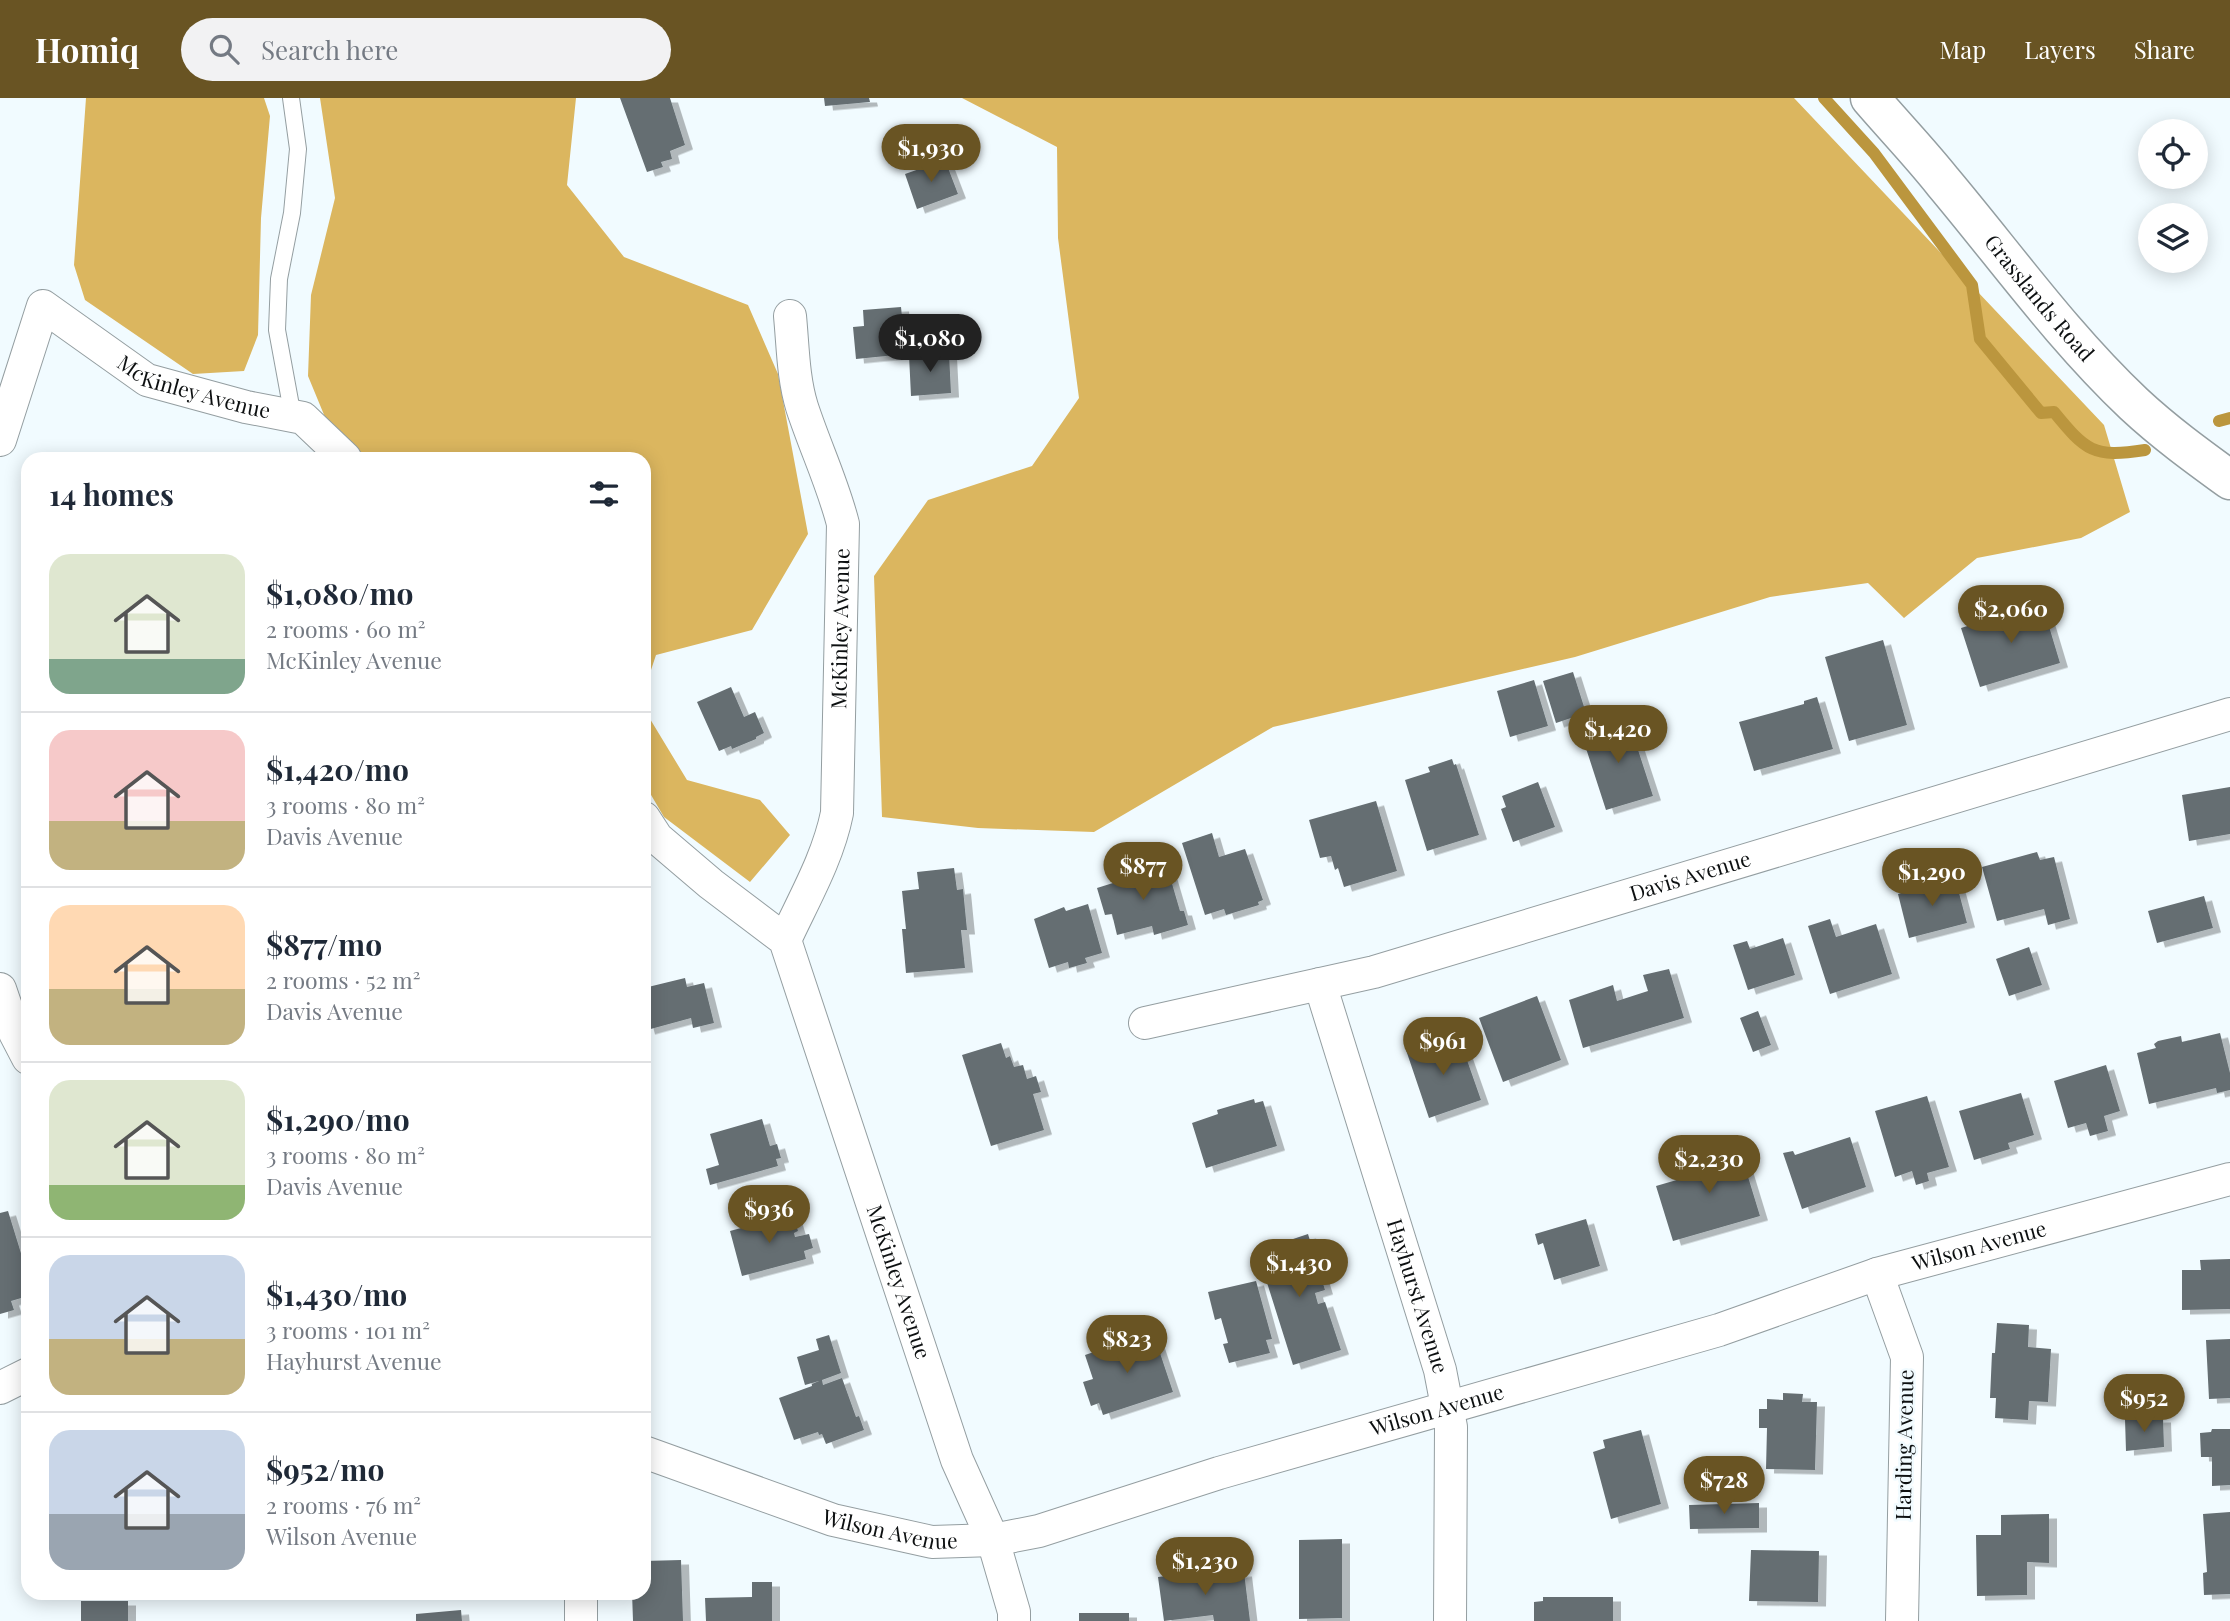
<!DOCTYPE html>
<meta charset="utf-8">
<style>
:root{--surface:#fff;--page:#f2f2f3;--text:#1f2937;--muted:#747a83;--line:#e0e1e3;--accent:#695423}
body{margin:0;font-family:"Playfair Display",serif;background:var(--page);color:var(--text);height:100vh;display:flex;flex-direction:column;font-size:26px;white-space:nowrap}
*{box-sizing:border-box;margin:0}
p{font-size:23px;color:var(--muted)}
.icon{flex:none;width:38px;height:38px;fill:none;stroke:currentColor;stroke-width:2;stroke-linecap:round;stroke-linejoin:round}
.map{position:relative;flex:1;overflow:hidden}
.panel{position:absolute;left:21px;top:354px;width:630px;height:1148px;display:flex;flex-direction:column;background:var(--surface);border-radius:21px;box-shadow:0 4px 18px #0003}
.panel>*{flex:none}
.buttons{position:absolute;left:2138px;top:21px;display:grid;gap:14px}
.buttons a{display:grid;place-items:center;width:70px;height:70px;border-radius:50%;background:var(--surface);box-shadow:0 4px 18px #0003;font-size:35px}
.price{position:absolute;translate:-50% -60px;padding:0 16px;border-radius:24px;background:var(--accent);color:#fff;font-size:23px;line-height:46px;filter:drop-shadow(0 2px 4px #0008)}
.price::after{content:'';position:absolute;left:50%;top:42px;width:21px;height:16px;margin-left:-10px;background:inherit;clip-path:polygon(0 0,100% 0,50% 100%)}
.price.on{background:#222;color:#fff}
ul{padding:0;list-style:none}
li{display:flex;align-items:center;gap:21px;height:175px;padding:0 28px}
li+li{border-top:2px solid var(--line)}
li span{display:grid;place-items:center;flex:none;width:196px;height:140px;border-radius:21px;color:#555}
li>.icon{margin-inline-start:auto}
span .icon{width:84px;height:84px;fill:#fffc;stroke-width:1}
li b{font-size:30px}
h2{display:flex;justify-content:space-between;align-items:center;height:84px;padding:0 28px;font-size:30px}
header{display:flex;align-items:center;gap:42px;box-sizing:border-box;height:98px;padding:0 35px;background:var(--accent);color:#fff}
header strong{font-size:33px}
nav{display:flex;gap:38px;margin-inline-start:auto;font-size:24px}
.search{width:490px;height:63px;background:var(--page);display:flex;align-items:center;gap:18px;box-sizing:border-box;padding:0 24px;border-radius:38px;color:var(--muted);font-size:26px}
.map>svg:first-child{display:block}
</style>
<header>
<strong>Homiq</strong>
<div class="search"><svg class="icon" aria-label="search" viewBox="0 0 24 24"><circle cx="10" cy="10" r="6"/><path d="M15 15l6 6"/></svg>Search here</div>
<nav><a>Map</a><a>Layers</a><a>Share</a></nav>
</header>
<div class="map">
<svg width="2230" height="1523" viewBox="0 0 2230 1523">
<defs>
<filter id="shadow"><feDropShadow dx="8" dy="4.5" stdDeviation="0" flood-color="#0004"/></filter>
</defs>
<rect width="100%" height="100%" fill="#f1fbff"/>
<path fill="#dbb65f" d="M86 0H264L270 18 261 120 258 237 244 273 193 276 85 202 74 167Z
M320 0H576L567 87 624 159 748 207 778 276 808 436 752 532 656 557 644 593V360H363L327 324 308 278 311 197 335 100Z
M962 0H1794L2104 327 2130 414 2081 440 1977 460 1904 520 1868 485 1770 499 1575 559 1273 629 1094 734 978 730 882 719 874 478 928 402 1032 368 1079 300 1058 140 1057 49Z
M644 611 687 682 760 702 790 737 750 784 664 719 644 685Z"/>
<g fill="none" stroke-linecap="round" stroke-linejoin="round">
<path stroke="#bb963e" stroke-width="12" d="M1824 0 1874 55 1972 187 1980 241 2041 315 2054 314C2086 353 2093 360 2145 352
M2219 323 2230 320"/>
</g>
<path fill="#656e72" filter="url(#shadow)" d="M620 0H670L685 47 670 53 672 61 661 64 663 69 647 74Z
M824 0H869L870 4 825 8Z
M945 62 958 96 917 111 905 76Z
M901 209 906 256 856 261 853 229 864 228 863 212Z
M949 255 951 295 911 298 909 257Z
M2042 505 2060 565 1980 589 1961 530Z
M1883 542 1907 627 1849 643 1825 559Z
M1573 574 1586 615 1556 625 1543 583Z
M1534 582 1548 628 1510 639 1497 593Z
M731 589 744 619 755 614 764 635 756 639V641L732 651 731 648 719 653 697 604Z
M1817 599 1833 651 1754 673 1739 624 1804 606V603Z
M1628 621 1653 698 1606 712 1583 641 1600 636 1598 630Z
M1452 661 1454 667 1456 666 1479 737 1427 753 1405 682 1430 674 1428 669Z
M1538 684 1555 729 1513 744 1501 711 1506 709 1502 698Z
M2230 689V736L2189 743 2182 697Z
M1376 703 1397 773 1344 789 1338 770 1335 772 1331 758 1320 760 1309 722Z
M1212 735 1219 759 1245 751 1263 802 1258 804 1259 807 1226 817 1224 811 1205 817 1182 745Z
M2037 754 2040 762 2054 759 2070 821 2048 827 2044 811 1997 823 1982 769Z
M1166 765 1180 813H1184L1188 827 1154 837 1152 828 1117 837 1112 816 1105 817 1097 790 1113 785 1112 780Z
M954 770 957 792 963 791 967 832H961L965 870 906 875 902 831H906L902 793 919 791 917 774Z
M1955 780 1967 825 1909 840 1898 796Z
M2204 798 2213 830 2157 845 2148 813Z
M1088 806 1102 855 1085 860 1087 865 1069 870 1068 864 1049 870 1034 821 1064 809 1066 813Z
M1830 821 1836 839 1876 826 1892 876 1830 896 1808 828Z
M1783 840 1795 877 1748 892 1733 847 1747 843 1750 851Z
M2029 849 2042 887 2009 898 1996 861Z
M1669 871 1684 920 1583 950 1569 902 1613 887 1617 903 1648 893 1643 877Z
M685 880 687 889 704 885 714 925 693 930 691 920 647 932 644 920V890Z
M1537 898 1561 962 1503 984 1479 920Z
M1758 913 1771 947 1753 954 1740 920Z
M2220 935 2230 975V992L2217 995 2216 990 2149 1006 2137 955 2156 950 2154 946 2158 943 2181 938 2182 944Z
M1452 942 1454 948 1461 945 1481 1002 1429 1020 1406 952 1433 943 1436 953V948Z
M1001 945 1006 960 1010 958 1014 969 1023 967 1027 981 1036 978 1041 994 1033 996 1044 1032 991 1048 962 957Z
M2106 967 2120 1013 2104 1018 2108 1033 2090 1038 2086 1025 2068 1030 2054 983Z
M2021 995 2034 1037 2008 1045 2010 1051 1974 1062 1959 1013Z
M1927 998 1949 1069 1927 1075 1929 1083 1916 1087 1912 1073 1895 1079 1875 1013Z
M1254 1001 1255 1005 1263 1003 1277 1048 1206 1070 1192 1025 1218 1016 1217 1012Z
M762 1021 770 1048 777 1046 781 1060 776 1061 778 1068 710 1087 706 1071 719 1067 710 1036Z
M1850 1039 1866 1089 1802 1111 1783 1055 1793 1053 1795 1057Z
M1738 1046 1760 1118 1673 1143 1656 1088 1694 1077 1690 1061Z
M8 1113 28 1178V1198L11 1203 14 1212 0 1216V1115Z
M793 1116 798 1133 794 1135 795 1139 809 1136 813 1150 804 1153 806 1161 742 1178 730 1133Z
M1586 1121 1600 1168 1554 1182 1543 1145 1538 1147 1535 1136Z
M1308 1136 1325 1192 1315 1195 1318 1206 1325 1204 1341 1252 1293 1267 1257 1153Z
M2230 1161V1211L2182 1212V1172H2201L2200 1162Z
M1256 1183 1272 1241 1266 1242 1270 1255 1229 1265 1223 1246 1228 1245 1221 1220 1215 1222 1208 1194Z
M1997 1225 2029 1227 2028 1249 2051 1251 2048 1304 2029 1303 2028 1322 1995 1320 1996 1300H1990L1992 1255H1995Z
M1153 1234 1173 1294 1103 1317 1099 1305 1091 1308 1083 1284 1093 1281 1085 1257Z
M829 1237 841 1275 822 1282 823 1287 842 1280 856 1319 859 1318 864 1332 826 1346 822 1336 819 1337 818 1334 794 1342 779 1300 812 1288V1286L819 1283 805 1287 797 1259 819 1252 816 1241Z
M2230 1241V1300L2209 1301 2206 1242Z
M1783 1295 1803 1296 1802 1304H1817L1815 1372 1766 1371 1767 1330H1759V1311H1767V1301L1783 1302Z
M2163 1320 2164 1349 2126 1353 2125 1321Z
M2212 1331H2230V1387L2212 1388V1359H2201L2200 1335 2211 1334Z
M1641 1332 1661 1406 1611 1421 1593 1354 1605 1350 1603 1342Z
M1759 1405V1430L1690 1431 1689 1407Z
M2230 1414V1496L2204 1497 2203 1475 2207 1474 2203 1416Z
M2049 1416V1465L2027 1464V1497L1977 1498 1976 1437H2001V1417Z
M1342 1441V1520L1299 1521V1442Z
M1751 1452 1819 1453 1818 1504 1749 1503Z
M681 1462 683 1523H633L632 1494H644V1463Z
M1205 1473 1206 1479 1244 1474 1250 1523H1214L1213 1517 1164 1523 1158 1479Z
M752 1484H772V1523H706L705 1500 752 1499Z
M1543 1499H1613V1523H1534V1504L1543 1503Z
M81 1503H128V1523H81Z
M461 1512 462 1523H416V1516Z
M1079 1515H1129V1523H1079Z"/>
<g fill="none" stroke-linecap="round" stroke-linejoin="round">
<g stroke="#949ea1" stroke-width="18">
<path id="lane" d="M291 0 298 51 292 115 279 181 277 232 293 319"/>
</g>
<g stroke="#949ea1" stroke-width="34">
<g id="street">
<path id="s1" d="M0 342 43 208 147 282 246 309 303 320 345 360"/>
<path id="s2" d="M644 720 657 740 711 786 785 842 957 1362 993 1442 1014 1514V1523"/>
<path id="s3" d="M785 842C804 801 828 760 837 715L843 426C833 386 815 349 802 309 793 280 793 249 790 218"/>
<path id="s4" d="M1320 886 1440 1272 1451 1329 1450 1523"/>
<path d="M0 891 15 935 28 960"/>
<path id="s5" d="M1145 925 1374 874 2230 616"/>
<path d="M1877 1176 1907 1259 1902 1523"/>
<path d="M0 1290 28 1276"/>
<path id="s6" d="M644 1354 833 1422 932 1444 993 1442 1039 1433 1219 1375 1719 1232 1877 1176 2230 1081"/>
<path d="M581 1523V1494"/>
</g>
</g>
<g stroke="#949ea1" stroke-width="41">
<g id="secondary">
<path id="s7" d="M1870 0C1894 28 1920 55 1943 84 2006 159 2063 239 2134 306 2164 334 2197 358 2230 382"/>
</g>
</g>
<use href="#lane" stroke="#fff" stroke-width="16"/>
<use href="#street" stroke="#fff" stroke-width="32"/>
<use href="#secondary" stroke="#fff" stroke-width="38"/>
</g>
<g text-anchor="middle" stroke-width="5" stroke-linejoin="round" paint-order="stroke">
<g font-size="21" fill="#0d1011" stroke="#f1fbff">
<text dy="7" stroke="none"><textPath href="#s7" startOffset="262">Grasslands Road</textPath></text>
<text dy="7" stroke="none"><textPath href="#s1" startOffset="315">McKinley Avenue</textPath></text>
<text dy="7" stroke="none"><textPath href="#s3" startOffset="322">McKinley Avenue</textPath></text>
<text dy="7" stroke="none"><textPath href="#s5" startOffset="565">Davis Avenue</textPath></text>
<text dy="7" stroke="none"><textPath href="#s6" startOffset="1393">Wilson Avenue</textPath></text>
<text dy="7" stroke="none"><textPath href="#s2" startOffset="548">McKinley Avenue</textPath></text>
<text dy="7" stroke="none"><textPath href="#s4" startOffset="327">Hayhurst Avenue</textPath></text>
<text dy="7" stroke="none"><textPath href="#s6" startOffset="826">Wilson Avenue</textPath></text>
<text transform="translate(1905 1347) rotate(-89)" y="7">Harding Avenue</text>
<text dy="7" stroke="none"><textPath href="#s6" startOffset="259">Wilson Avenue</textPath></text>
</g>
</g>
</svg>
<div class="buttons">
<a><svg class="icon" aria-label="locate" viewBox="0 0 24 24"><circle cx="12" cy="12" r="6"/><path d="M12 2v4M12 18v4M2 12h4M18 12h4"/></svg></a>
<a><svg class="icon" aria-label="layers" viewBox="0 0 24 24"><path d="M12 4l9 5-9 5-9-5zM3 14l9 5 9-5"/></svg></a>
</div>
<b class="price" style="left:931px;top:86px">$1,930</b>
<b class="price on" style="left:930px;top:276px">$1,080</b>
<b class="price" style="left:2011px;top:547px">$2,060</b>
<b class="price" style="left:1618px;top:667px">$1,420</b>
<b class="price" style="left:1143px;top:804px">$877</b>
<b class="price" style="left:1932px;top:810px">$1,290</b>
<b class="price" style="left:1443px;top:979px">$961</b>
<b class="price" style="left:1709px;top:1097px">$2,230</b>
<b class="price" style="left:769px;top:1147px">$936</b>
<b class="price" style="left:1299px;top:1201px">$1,430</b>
<b class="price" style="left:1127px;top:1277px">$823</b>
<b class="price" style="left:2144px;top:1336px">$952</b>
<b class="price" style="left:1724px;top:1418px">$728</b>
<b class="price" style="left:1205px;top:1499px">$1,230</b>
<section class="panel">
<h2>14 homes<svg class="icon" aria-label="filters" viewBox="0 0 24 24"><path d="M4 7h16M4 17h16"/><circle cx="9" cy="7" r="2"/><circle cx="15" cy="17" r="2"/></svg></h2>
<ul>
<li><span style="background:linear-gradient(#dfe7d0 75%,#7fa58c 0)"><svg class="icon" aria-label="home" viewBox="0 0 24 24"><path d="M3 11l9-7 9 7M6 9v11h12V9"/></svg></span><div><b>$1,080/mo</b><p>2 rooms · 60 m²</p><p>McKinley Avenue</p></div></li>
<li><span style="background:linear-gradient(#f6c9c9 65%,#c2b280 0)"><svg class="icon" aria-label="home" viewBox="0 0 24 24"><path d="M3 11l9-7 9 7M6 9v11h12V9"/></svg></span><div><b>$1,420/mo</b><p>3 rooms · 80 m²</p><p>Davis Avenue</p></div></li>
<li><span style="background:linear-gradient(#ffd9b3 60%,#c2b280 0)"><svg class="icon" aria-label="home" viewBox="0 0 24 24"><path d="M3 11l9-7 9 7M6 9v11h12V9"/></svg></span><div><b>$877/mo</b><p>2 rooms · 52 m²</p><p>Davis Avenue</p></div></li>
<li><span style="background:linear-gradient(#dfe7d0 75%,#8fb573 0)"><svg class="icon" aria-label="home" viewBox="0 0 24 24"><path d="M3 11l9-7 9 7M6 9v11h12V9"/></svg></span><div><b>$1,290/mo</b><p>3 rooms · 80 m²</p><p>Davis Avenue</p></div></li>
<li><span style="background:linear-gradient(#c9d6e8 60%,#c2b280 0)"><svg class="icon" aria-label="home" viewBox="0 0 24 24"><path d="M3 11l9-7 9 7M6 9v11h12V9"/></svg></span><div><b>$1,430/mo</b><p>3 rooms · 101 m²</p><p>Hayhurst Avenue</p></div></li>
<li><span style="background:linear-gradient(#c9d6e8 60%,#9aa5b1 0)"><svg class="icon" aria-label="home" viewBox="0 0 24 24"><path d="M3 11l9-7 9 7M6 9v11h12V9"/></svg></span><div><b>$952/mo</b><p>2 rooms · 76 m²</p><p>Wilson Avenue</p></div></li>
</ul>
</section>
</div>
